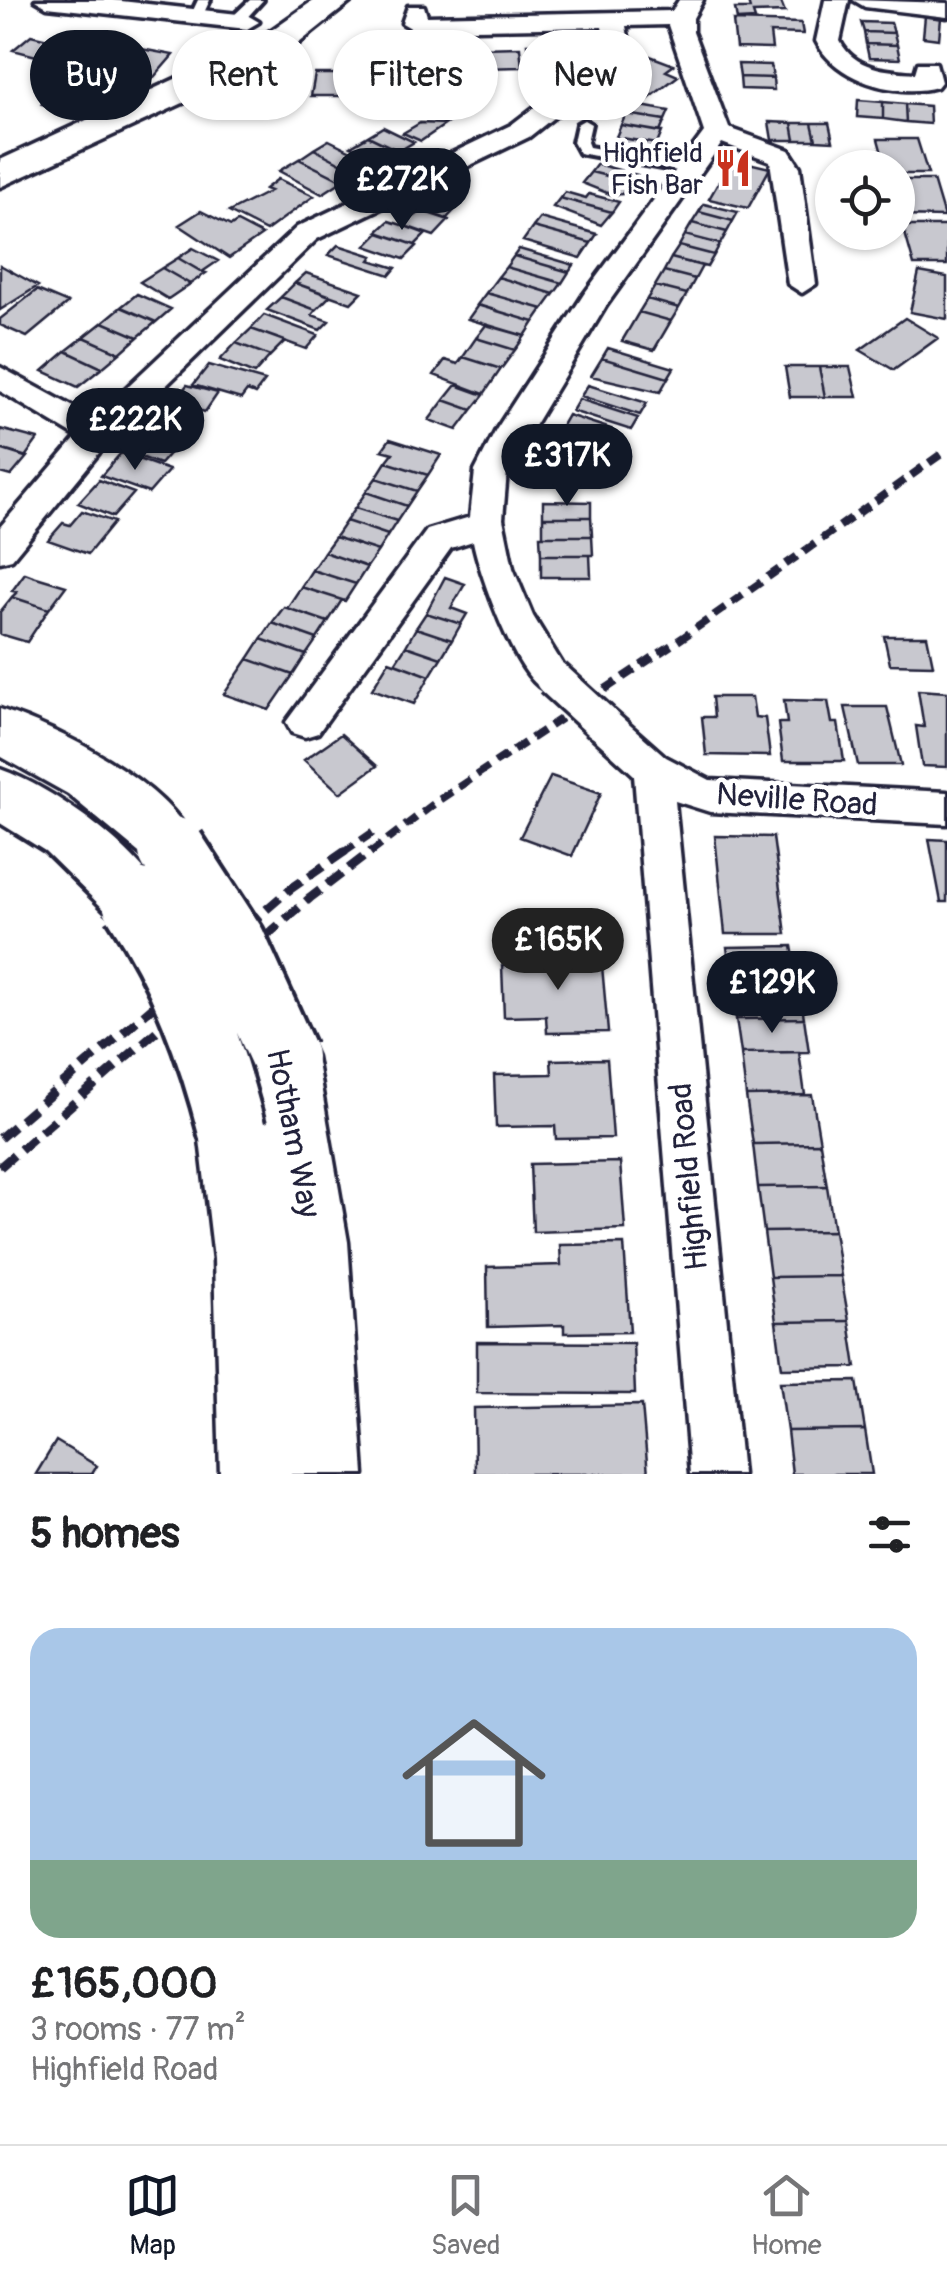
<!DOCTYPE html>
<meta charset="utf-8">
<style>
:root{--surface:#fff;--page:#f6f6f6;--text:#202124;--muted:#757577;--line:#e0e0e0;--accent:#111827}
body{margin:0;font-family:Pangolin,sans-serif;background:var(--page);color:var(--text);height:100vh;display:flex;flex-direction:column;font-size:38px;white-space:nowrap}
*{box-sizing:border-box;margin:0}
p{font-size:32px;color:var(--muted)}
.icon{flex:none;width:55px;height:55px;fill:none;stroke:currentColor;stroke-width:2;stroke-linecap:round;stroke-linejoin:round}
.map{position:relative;height:1474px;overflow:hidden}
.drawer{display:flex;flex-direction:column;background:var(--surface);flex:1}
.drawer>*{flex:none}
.top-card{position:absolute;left:30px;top:30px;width:888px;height:90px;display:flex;gap:20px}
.fabs{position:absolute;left:815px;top:150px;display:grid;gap:20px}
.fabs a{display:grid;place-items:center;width:100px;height:100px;border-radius:50%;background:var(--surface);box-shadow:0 2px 8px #0004;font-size:50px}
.price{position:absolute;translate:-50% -85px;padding:0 22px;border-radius:35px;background:var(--accent);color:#fff;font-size:32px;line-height:65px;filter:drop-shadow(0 2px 5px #0008)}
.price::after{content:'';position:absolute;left:50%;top:60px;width:30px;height:22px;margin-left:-15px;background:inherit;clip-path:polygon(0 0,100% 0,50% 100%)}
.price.on{background:#222;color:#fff}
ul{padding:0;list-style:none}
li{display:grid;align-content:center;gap:20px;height:530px;padding:0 30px}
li+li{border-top:2px solid var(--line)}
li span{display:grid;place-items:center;height:310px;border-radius:30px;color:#555}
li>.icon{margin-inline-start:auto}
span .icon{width:180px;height:180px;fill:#fffc;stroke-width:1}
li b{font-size:42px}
h2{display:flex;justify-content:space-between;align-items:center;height:120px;padding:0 30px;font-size:42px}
.tag{padding:0 35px;border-radius:45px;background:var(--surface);box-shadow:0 2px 8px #0004;font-size:35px;line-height:90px}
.tag.on{background:var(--accent);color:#fff}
.tab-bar{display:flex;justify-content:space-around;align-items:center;height:140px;border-top:2px solid var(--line);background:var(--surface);font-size:28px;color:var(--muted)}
.tab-bar a{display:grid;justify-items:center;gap:5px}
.tab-bar .on{color:var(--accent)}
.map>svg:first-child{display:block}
</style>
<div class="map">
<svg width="947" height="1474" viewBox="0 0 947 1474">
<rect width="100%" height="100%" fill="#fff"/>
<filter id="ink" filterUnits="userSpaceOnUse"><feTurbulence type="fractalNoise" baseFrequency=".01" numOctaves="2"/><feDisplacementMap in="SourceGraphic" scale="20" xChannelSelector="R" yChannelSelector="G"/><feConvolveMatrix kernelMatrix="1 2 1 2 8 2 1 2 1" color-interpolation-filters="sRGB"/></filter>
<g filter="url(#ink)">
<path fill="#c8c8cf" stroke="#22223b" stroke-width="2.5" d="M748 2H781L785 12 753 13 755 19 737 20 735 9H750Z
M925 16 941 18 939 39 923 37Z
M733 21 801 23 803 34 770 33 772 49 736 48Z
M861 22 891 23 894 33 864 32Z
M864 32 894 33 897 45 866 44Z
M31 35 81 47 63 63 13 50Z
M100 41 173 55 142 91 118 86 134 68 111 64 95 82 116 86 102 102 91 100 81 112 42 104Z
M569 43 571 56H560L562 67H550L551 75H530L527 44Z
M866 44 897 45 900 59 869 58Z
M520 47 522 67 481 68 480 48Z
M473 51 476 69 458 70 456 52Z
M439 52H456L458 70H441Z
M439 52 441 72H425L423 53Z
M423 53 425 72 402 73 401 54Z
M650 56 674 65 666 71 678 76 642 104 606 90Z
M738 64 771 65 773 78 740 77Z
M352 72H390L389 89 349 88Z
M315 74H345L342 96H311Z
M740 77 773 78 774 90 741 89Z
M858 100 883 102V119L857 117Z
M883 102 905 104 906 122 883 119Z
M630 104 669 111 665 120 626 114Z
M905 104 929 106 930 124 906 122Z
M626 114 665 120 660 132 621 125Z
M769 122 792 123 795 140H772Z
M420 123 446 124 421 141 403 133Z
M792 123H812L816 140H795Z
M812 123H829L833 141 816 140Z
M621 125 662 132 657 144 616 137Z
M383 127 414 142 399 151 368 136Z
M368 136 399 151 383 162 351 146Z
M616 137 657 144 652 156 611 149Z
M878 139H917L928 174H898V168H886Z
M329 140 369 160 354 170 314 149Z
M314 149 354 170 339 179 299 159Z
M299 159 339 179 342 181 322 194 279 171Z
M732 159 770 168 748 208 709 199Z
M597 164 637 175 631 182 591 172Z
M591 172 631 182 622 194 612 195 582 183Z
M278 179 314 196 266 231 229 212 270 191 265 189Z
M898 180H933L944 217 898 216Z
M440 192 464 200 446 219 419 208Z
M565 192 586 198 589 194 619 202 612 212 560 198Z
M560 198 582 204 612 212 601 225 553 207Z
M704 204 738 212 733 221 699 212Z
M201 211 231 226 237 222 262 235 229 258 179 225Z
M422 211 449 220 434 236 402 225Z
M699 212 733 221 727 232 692 223Z
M540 218 597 234 591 243 533 227Z
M389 221 402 225 426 234 415 245 377 232Z
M692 223 727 232 720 244 685 235Z
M903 226H947V265H914Z
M533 227 591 243 581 258 523 241Z
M379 233 415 245 417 246 404 259 366 246Z
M685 235 720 244 714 255 679 246Z
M338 245 373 256 370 260 396 268 390 275 328 255Z
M679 246 714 255 707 267 671 258Z
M193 248 218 261 202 272 178 258Z
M519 249 574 265 569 272 514 256Z
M514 256 569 272 562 283 506 267Z
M178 258 202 272 206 273 190 284 162 268Z
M671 258 702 266 695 279 664 271Z
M0 265 38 286 0 310Z
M506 267 562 283 554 294 498 277Z
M162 268 190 284 168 299 140 282Z
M664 271 695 279 687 294 655 286Z
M919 272 947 277V319L910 312Z
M306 273 362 292 351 303 295 283Z
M498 277 554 294 543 309 486 293Z
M295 283 330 296 316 310 281 297Z
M655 286 687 294 679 308 647 299Z
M37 290 68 303 27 337 0 325V319Z
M486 293 543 309 534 322 477 305Z
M137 294 171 309 156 322 121 307Z
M281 297 316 310 312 315 329 321 320 330 267 310Z
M647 299 679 308 671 321 639 312Z
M478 305 534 322 525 336 468 319Z
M121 307 156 322 138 337 103 322Z
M639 312 671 321 654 350 622 341Z
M264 315 318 335 306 349 251 329Z
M905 318 938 338 894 370 860 350Z
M103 322 138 337 120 353 84 337Z
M486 325 525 336 515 350 476 338Z
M251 329 285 341 270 356 236 343Z
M84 337 120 353 102 368 66 351Z
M476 338 515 350 501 369 463 357Z
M236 343 270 356 254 374 220 360Z
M608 348 674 368 668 378 602 358Z
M66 351 102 368 78 387 43 371Z
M463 357 501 369 484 394 434 375 445 360 458 364Z
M602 358 668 378 660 392 591 376Z
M209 365 265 381 255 394 247 391 241 399 193 385Z
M785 367H819L825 397H790Z
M819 367H850L857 397H825Z
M187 385 218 393 205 412 173 403Z
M456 385 484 395 472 410 444 400Z
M588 385 647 403 640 415 581 396Z
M579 399 638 418 631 430 572 411Z
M444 400 472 410 457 430 429 420Z
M163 407 199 419 181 440 144 428Z
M568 415 611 429 604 441 561 427Z
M561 427 604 441 594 457 551 443Z
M144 428 181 440 160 464 124 451Z
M0 429 38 439 25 457 0 449Z
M390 439 441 455 428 475 386 462 393 453 382 450Z
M551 443 594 457 585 473 541 459Z
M0 449 27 457 11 476 0 473Z
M121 453 169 470 149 493 101 476Z
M541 459 585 473 575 489 531 475Z
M386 462 428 475 417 491 376 478Z
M376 478 417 491 407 506 366 492Z
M99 480 134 493 113 517 78 503Z
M366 492 407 506 397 521 355 508Z
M543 501 591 502V517H543Z
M355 508 397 521 388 535 346 521Z
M82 511 114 522 88 554 48 540 63 523 70 525Z
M543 517H591L592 536H543Z
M346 521 388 535 378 551 335 537Z
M540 536H592L593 555H541Z
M335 537 378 551 367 567 324 552Z
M324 552 367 567 356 584 312 570Z
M541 555H590L591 577H541Z
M312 570 356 584 345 601 301 587Z
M25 573 33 576 66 586 49 609 12 597 17 592 12 591Z
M445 577 465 584 451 608 467 614 461 624 426 613Z
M301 587 342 600 328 622 287 608Z
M12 597 49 609 27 642 0 634V612Z
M284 607 287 608 328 622 317 639 272 623Z
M426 613 461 624 452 640 416 628Z
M272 623 317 639 306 655 261 639Z
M416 628 452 640 441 658 406 646Z
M884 636H927L933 665 890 664Z
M261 639 306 655 293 675 248 659Z
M406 646 441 658 430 676 395 663Z
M248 659 293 675 269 710 224 694Z
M389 661 430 676 414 704 372 689Z
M918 690 947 692V767L922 766 916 726 924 727Z
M712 697H752L755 717 765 718 770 756 706 755 702 717H714Z
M784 700 828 701 832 723H838L844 761H783L778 723H787Z
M845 707H887L901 765H858Z
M341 734 377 766 340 793 304 760Z
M551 776 601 793 572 856 520 837Z
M715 836 773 837 786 934H725Z
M929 839 947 840V902H941Z
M792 946 797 975 731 976 727 947Z
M601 955 608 1032 547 1033 546 1016 504 1017 502 966 533 965 532 956Z
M797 975 804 1018 736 1019 731 976Z
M804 1018 809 1052 741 1053 736 1019Z
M799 1052 805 1095 746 1096 741 1053Z
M607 1059 613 1138 556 1139 555 1126 496 1127 494 1075 552 1074 551 1060Z
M812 1095 820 1143 753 1144 746 1096Z
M820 1143 827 1186 758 1187 753 1144Z
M620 1162 625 1229 533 1232 530 1164Z
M827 1186 834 1231 764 1232 758 1187Z
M834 1231 841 1276 770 1277 764 1232Z
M624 1244 630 1332 564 1333V1325L488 1327 487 1267 561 1265 560 1245Z
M841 1276 849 1321 776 1322 770 1277Z
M849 1321 856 1367 782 1368 776 1322Z
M477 1342 633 1343 635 1394 477 1393Z
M857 1381 865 1430 787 1431 780 1382Z
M642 1405 648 1474H475L474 1408Z
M865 1430 872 1474H792L787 1431Z
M56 1441 97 1466 92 1474H36Z"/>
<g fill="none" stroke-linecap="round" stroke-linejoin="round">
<g stroke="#22223b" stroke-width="8">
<path id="service" d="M198 0H210L202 17 196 21 190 17Z
M250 0H263L241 24H231V18Z
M584 120 591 124 587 142 589 147 689 165 696 169 689 173 579 153 573 142 577 124Z"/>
</g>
<g stroke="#22223b" stroke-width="7">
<path id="minor" d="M35 0H112L247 15 259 22 247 29 47 7Z
M679 0H703L693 18V32L729 128 789 150 800 167 816 284 802 293 788 284 770 161 722 143 606 306 507 471 503 519 513 568 533 616 571 678 566 688C558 691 551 694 543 689 515 674 479 573 473 541L451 548 318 733 305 737 292 733 286 722 427 530 470 517 475 471 496 430 584 294 704 132 668 25 626 26 629 42 616 68 529 137 317 239 108 442 12 559 0 562V527L77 437 0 391V367L94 418 297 227 511 125 597 59 605 42 602 27 414 30 402 23 408 6H424L427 16 672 11Z
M825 0H849L840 41C854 69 887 71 915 73L918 63H936L941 82 937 87C895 98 835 80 816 41Z
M853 0 947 3V17L865 7Z
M601 707 614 711 666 757 710 780 947 792V824L710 812 675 801 742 1474H690L634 775 588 733 582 722 588 711Z"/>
</g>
<g stroke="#22223b" stroke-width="7">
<path id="secondary" d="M0 709C60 729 164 781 193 840L184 857 164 865 144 857 68 794 0 756Z
M0 769C54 788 141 850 166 902L157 920 136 928 115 920 45 851 0 823Z
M284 1027 307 1036 316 1057 348 1242 364 1474H220L214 1259 199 1131 209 1108 232 1099 255 1108 262 1124 252 1057 261 1036Z"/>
</g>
<g stroke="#22223b" stroke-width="7">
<path id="primary" d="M314 0H353L279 59 0 187V160L253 43Z"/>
</g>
<use href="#service" fill="#fff" fill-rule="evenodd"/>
<use href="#minor" fill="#fff" fill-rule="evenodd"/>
<use href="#secondary" fill="#fff" fill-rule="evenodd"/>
<use href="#primary" fill="#fff" fill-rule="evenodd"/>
<path stroke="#22223b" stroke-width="8" stroke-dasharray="14 8" stroke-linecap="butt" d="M343 853 375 831
M370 853 439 800 685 636 947 450"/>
<path stroke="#22223b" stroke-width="9" stroke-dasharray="18 9" stroke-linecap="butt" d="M0 1138 289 890 347 850
M0 1167 310 898 373 850"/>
<g stroke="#22223b" stroke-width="42" stroke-linecap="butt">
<path id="minor-bridge" d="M553 678 601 722"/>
</g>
<g stroke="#22223b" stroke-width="59" stroke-linecap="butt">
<path id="secondary-bridge-far1" d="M164 840 174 853"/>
</g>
<g stroke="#22223b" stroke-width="74" stroke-linecap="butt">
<path id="secondary-bridge" d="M172 850 233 944 284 1057
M136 902C183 974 211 1048 232 1131"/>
</g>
<use href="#minor-bridge" stroke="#fff" stroke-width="35"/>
<use href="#secondary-bridge-far1" stroke="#fff" stroke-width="51"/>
<use href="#secondary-bridge" stroke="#fff" stroke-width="66"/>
</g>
</g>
<defs>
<g id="restaurant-bare" transform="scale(3)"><path d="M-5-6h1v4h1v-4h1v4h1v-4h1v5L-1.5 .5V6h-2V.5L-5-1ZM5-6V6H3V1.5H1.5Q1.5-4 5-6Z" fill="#c8321e" stroke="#fff" stroke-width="2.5" paint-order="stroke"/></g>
</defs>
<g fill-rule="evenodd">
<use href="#restaurant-bare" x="733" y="168"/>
</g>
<g text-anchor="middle" stroke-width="9" stroke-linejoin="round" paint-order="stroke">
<g font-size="28" fill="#22223b" stroke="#fff" text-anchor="end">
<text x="703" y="162">Highfield<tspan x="703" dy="32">Fish Bar</tspan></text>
</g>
<g font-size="32" fill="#22223b" stroke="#fff">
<text transform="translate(797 799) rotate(4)" y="11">Neville Road</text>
<text transform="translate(294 1133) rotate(79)" y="11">Hotham Way</text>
<text transform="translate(688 1177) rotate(-95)" y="11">Highfield Road</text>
</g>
</g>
</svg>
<div class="fabs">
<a><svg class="icon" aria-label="locate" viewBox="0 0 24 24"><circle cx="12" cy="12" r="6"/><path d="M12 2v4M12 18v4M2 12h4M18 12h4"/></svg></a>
</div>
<b class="price" style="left:402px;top:233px">£272K</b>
<b class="price" style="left:135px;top:473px">£222K</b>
<b class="price" style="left:567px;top:509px">£317K</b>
<b class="price on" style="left:558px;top:993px">£165K</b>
<b class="price" style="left:772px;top:1036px">£129K</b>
<div class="top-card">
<a class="tag on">Buy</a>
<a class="tag">Rent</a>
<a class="tag">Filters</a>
<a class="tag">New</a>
</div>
</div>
<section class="drawer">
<h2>5 homes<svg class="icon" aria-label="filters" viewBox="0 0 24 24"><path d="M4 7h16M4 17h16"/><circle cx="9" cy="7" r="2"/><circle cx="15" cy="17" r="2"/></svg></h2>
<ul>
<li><span style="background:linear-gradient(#a9c7e8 75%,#7fa58c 0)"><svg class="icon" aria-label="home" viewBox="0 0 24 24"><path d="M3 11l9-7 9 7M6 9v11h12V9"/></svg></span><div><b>£165,000</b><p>3 rooms · 77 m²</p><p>Highfield Road</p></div></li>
</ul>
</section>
<nav class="tab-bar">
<a class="on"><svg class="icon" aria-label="map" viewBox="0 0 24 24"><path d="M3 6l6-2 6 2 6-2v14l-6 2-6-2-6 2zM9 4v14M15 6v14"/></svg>Map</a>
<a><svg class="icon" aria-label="saved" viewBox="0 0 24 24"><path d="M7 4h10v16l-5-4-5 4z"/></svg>Saved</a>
<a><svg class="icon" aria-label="home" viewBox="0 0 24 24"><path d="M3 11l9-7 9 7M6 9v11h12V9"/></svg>Home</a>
</nav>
